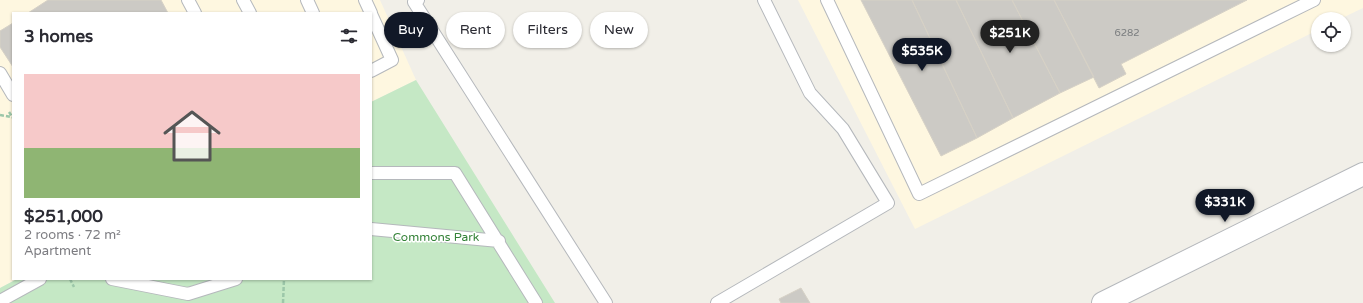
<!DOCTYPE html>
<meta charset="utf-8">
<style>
:root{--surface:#fff;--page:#f7f7f7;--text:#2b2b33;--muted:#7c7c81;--line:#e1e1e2;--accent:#111827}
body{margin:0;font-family:"Varela Round",sans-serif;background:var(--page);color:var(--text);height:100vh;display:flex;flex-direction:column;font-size:15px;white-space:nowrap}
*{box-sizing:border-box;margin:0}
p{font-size:13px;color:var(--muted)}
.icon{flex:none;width:22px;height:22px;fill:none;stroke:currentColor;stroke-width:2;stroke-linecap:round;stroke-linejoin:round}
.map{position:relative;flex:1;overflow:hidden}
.drawer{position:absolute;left:12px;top:12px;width:360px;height:268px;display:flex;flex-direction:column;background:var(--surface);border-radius:0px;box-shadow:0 1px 3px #0004}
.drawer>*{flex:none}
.hud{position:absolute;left:384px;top:12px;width:380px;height:36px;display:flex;gap:8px}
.fabs{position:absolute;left:1311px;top:12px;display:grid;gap:8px}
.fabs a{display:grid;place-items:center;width:40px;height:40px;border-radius:50%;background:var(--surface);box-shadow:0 1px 3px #0004;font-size:20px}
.price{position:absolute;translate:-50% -34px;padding:0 9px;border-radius:14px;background:var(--accent);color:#fff;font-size:13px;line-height:26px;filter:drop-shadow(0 1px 2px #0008)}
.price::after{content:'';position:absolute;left:50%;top:24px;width:12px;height:9px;margin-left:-6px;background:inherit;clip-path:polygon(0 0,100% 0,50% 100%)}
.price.current{background:#222;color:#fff}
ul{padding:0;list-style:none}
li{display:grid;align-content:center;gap:8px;height:212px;padding:0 12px}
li+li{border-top:1px solid var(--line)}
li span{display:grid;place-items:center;height:124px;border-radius:0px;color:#555}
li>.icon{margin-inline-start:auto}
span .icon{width:72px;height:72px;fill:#fffc;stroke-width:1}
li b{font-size:17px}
h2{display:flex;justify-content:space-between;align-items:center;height:48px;padding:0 12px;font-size:17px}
.chip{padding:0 14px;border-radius:18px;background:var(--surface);box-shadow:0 1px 3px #0004;font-size:14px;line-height:36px}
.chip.current{background:var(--accent);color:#fff}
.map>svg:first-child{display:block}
</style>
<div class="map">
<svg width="1363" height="303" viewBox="0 0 1363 303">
<rect width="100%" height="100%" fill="#f1efe8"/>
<path fill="#fef7e0" d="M0 0H380L416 80 371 102V13H13V279H17L0 288Z
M798 0H1363V8L1340 19H1318V30L915 229Z"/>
<path fill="#c5e8c5" d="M416 80 555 303H0V288L17 279H371V102Z"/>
<path fill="#cccac5" stroke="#d6d1c6" d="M48 0H161L168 13H28Z
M861 0H912L977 138 941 156Z
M912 0H956L1013 118 977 138Z
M956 0H1012L1060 93 1013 118Z
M1012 0H1054L1094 77 1060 93Z
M1054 0H1247L1121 64 1126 74 1099 88Z
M13 23V67L0 47V31Z
M801 288 810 303H781L779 299Z"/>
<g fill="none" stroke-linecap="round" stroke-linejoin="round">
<g stroke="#b5b8bc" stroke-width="14">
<path id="lane" d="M188 0 195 13
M243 0 250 13
M307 0 313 13
M365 0 371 13
M418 0 414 2 606 303
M827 0 919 194 1314 0
M371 14 392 60 371 71
M0 73 13 95
M371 173H455L536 303
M371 229 499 241
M112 279 188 294 236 279
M0 301 40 279
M717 303 888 203 843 129 810 93 764 0"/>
</g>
<g stroke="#b5b8bc" stroke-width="24">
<path id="street" d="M1103 303 1363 174"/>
</g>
<path stroke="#9cc7a9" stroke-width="2.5" stroke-dasharray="4 2" stroke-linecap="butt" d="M9 112 13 118
M0 115 12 117
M70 279 74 287
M283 303 284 279"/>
<use href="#lane" stroke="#fff" stroke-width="12"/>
<use href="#street" stroke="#fff" stroke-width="22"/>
</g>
<g text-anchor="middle" stroke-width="3" stroke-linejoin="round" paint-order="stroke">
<g font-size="10" fill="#7a7d7f">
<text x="1127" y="36">6282</text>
</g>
<g font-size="12" fill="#348238" stroke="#fff">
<text x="436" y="241">Commons Park</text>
</g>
</g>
</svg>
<div class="fabs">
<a><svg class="icon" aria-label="locate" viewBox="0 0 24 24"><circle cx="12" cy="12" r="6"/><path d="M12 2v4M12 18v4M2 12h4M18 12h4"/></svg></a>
</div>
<b class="price current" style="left:1010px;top:54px">$251K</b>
<b class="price" style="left:922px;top:72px">$535K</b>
<b class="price" style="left:1225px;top:223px">$331K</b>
<div class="hud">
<a class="chip current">Buy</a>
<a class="chip">Rent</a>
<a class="chip">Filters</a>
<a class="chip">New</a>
</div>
<section class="drawer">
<h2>3 homes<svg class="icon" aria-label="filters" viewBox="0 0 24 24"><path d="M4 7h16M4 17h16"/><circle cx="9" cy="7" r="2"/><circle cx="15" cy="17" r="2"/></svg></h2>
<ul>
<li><span style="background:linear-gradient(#f6c9c9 60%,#8fb573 0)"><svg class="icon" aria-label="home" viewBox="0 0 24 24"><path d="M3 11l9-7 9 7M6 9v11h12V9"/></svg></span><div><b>$251,000</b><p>2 rooms · 72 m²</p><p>Apartment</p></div></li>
</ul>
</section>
</div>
